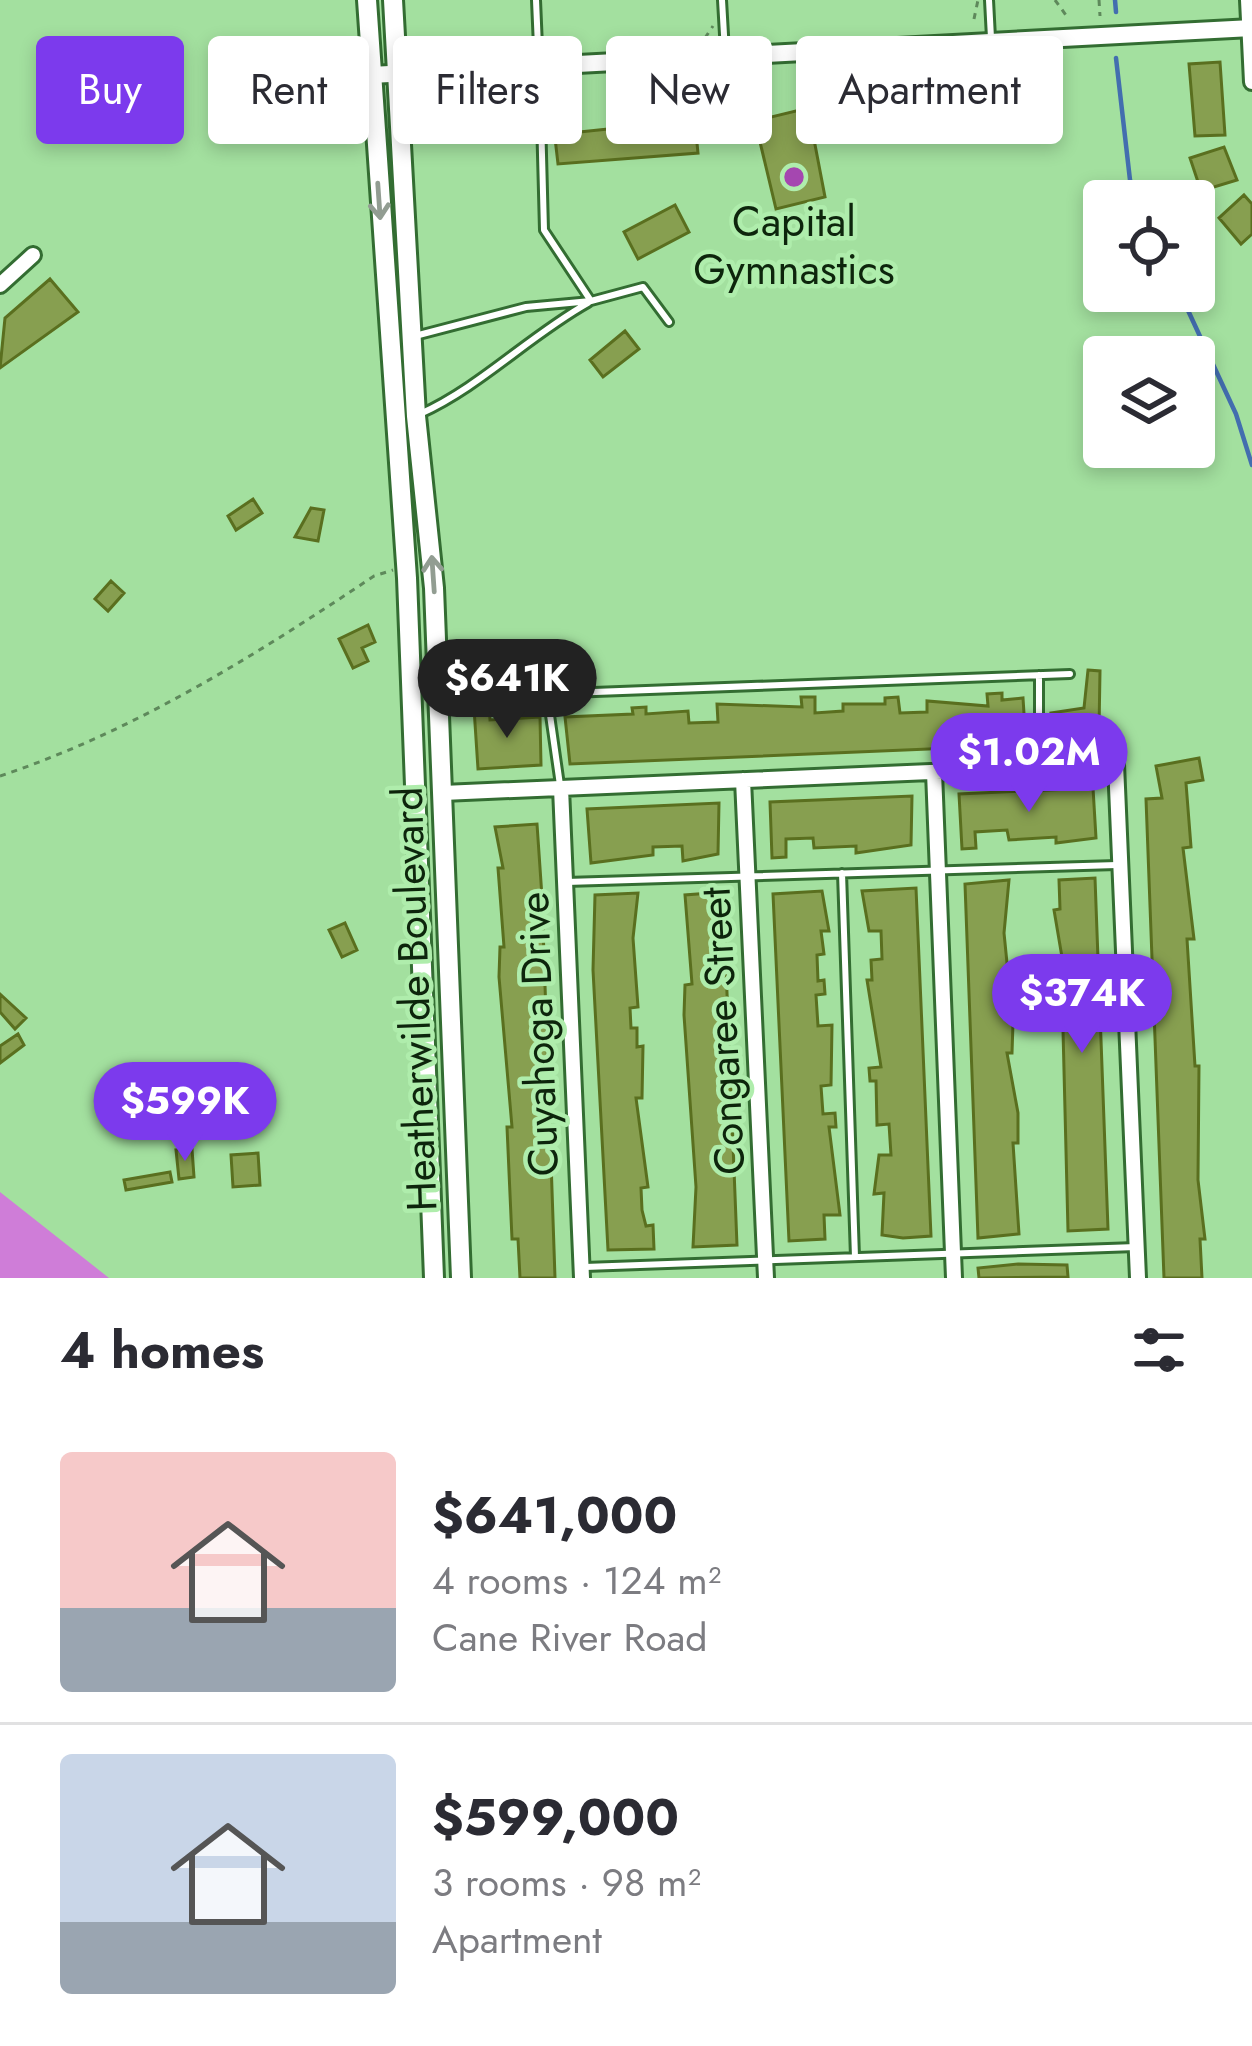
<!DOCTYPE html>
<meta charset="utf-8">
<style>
:root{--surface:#fff;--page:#f2f2f3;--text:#2b2b33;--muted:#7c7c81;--line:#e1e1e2;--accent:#7c3aed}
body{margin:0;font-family:Jost,sans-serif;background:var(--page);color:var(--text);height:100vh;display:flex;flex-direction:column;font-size:45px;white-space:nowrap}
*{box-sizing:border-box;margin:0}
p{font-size:39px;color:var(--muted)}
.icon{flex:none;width:66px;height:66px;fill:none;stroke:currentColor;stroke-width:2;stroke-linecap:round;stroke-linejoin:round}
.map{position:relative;height:1278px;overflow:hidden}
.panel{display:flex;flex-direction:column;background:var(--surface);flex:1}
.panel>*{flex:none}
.hud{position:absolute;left:36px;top:36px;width:1182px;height:108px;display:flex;gap:24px}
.controls{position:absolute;left:1083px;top:180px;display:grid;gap:24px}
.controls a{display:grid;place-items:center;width:132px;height:132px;border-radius:12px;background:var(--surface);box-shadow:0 6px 18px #0003;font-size:60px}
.price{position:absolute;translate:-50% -102px;padding:0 27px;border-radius:42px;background:var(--accent);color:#fff;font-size:39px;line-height:78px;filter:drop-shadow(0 3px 6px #0008)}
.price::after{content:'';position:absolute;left:50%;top:72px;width:36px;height:27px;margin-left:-18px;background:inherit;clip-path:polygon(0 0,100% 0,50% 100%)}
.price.active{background:#222;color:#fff}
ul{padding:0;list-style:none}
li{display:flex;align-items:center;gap:36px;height:300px;padding:0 60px}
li+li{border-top:3px solid var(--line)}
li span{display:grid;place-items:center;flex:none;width:336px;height:240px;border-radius:12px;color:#555}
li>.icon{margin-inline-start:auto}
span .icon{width:144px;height:144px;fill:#fffc;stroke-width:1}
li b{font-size:51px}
h2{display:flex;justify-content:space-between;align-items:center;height:144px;padding:0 60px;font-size:51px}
.tag{padding:0 42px;border-radius:12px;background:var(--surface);box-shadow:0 6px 18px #0003;font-size:42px;line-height:108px}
.tag.active{background:var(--accent);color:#fff}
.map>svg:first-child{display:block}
</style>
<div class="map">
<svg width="1252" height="1278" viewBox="0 0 1252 1278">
<rect width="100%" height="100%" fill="#a3e09f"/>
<path fill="#cf7dd8" d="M0 1192 109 1278H0Z"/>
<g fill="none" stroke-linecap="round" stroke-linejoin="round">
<path stroke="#436eaf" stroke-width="4.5" d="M1115 0 1116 12
M1116 58 1130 180 1139 201
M1179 291 1236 414 1252 465"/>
</g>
<path fill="#879f50" stroke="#5a6f1f" stroke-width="3" d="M1220 62 1225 135 1195 136 1189 64Z
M808 108 825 197 776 209 755 121Z
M695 123 698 153 558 164 555 138 570 133 608 129 632 130 633 135Z
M1224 147 1237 180 1201 191 1190 158Z
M1244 195 1252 204V234L1241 244 1219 218Z
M675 205 689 232 638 259 624 232Z
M50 279 78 312 0 368 5 318Z
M625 331 639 349 603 377 590 360Z
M253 499 262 513 236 530 228 516Z
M311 508 324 510 318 541 295 537Z
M111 581 124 593 108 611 95 599Z
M368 625 375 642 362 648 368 661 353 668 339 639Z
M1088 670 1100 671 1099 730 1076 729V743H1058L1051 713 1084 708Z
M1002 693V700L1023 698 1026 745 570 764 565 717 633 714 632 708 646 707V714L688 711 689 723 718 722 717 704 802 707 801 697H815V713L843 711V704H885V698L898 697 900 713 927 712V701L988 706 987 694Z
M489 706 490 720 540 717 541 765 478 769 474 708Z
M1199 758 1203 780 1186 783 1191 847 1183 848 1194 939H1187L1195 1066H1199L1198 1180 1205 1239H1200L1202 1278H1164L1146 799 1162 798 1156 766Z
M1093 788 1096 838 1056 843V837L1009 840 1007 830 975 832 976 848 962 849 959 794Z
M912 796 911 845 856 853V846L814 848 813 838 786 839V857L772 858 770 802Z
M719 803 718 854 683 861 682 846 653 847V855L591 863 587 809Z
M537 824 542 897 555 1278H520L518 1239H512L507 1127H512L499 977 500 947H504L498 868H503L495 827Z
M1095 878 1108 1229 1068 1231 1063 1030 1055 970 1064 969 1054 910 1060 909 1059 880Z
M1009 880 1004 933 1013 1023 1012 1053H1007L1018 1113V1143H1013L1019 1234 978 1238 965 884Z
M916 888 931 1236 903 1238 882 1235 884 1193 874 1194 879 1155H891L889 1124 877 1125 876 1081H870L869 1068 881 1067 867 980H872L871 960 882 959 881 931H869L862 891Z
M822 891 829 931H821L824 954 817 955 818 981 824 980 825 994 816 995 818 1026 832 1025 831 1085 821 1086 823 1114 835 1113 836 1127H829L840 1215H824L825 1239 789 1241 773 894Z
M723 892 737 1245 693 1247 696 1187 684 1015 685 985 692 984 685 895Z
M638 893 633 938 638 1007 630 1008 631 1028H637V1047L643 1046 642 1098H636L648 1187 641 1188 642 1210 646 1226 653 1225 654 1249 608 1250 593 970 595 895Z
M345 923 357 950 342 957 329 930Z
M0 994 26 1018 15 1029 0 1012Z
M18 1034 24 1045 0 1063V1046Z
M208 1121 210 1137 182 1141 180 1124Z
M192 1149 194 1177 179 1179 176 1150Z
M258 1153 260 1185 233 1187 231 1155Z
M170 1172 172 1182 126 1190 124 1180Z
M1018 1264 1067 1265 1068 1277 979 1278 978 1268Z"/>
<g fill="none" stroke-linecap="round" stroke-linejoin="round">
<g stroke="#336d32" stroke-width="12">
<path id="service" d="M536 0 541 117
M722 0 725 52
M989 0 991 38
M563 116 541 117 544 230 591 301
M415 336 526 307 591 301 643 287 669 322
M420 414C480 387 529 336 588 303
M1039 675V764
M547 694 560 785
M491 696 1070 674
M842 873 855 1257
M566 882 1117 865
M585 1267 1136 1247"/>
</g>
<g stroke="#336d32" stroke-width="20">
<path id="minor" d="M1248 0 1252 82
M0 285 33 255
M934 772 954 1278
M743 780 766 1278
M561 788 582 1278
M443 793 1116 764 1138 1278"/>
</g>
<g stroke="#336d32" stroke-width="22">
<path id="tertiary" d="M371 75 1252 28"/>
</g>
<g stroke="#336d32" stroke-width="24">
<path id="secondary" d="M367 0 407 578 434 1278
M393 0 416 416 434 588 461 1278"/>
</g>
<path stroke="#5e895b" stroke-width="3" stroke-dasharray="6 6" stroke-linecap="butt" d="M1055 0 1068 18
M1099 0 1100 16
M974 19 978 0
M705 38 713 26
M0 776C135 731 256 655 374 576L393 570"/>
<use href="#service" stroke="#fff" stroke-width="6"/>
<use href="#minor" stroke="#fff" stroke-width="14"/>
<use href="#tertiary" stroke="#fff" stroke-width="16"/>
<use href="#secondary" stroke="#fff" stroke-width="18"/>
</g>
<defs><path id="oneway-shaft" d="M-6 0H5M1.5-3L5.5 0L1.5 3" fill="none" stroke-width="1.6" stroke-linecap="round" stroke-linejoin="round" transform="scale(3)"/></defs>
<g stroke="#929d92">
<use href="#oneway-shaft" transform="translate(379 201) rotate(86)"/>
<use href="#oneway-shaft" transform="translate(433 574) rotate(-94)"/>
</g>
<circle fill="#a547b0" stroke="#afedac" stroke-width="4.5" cx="794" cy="177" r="12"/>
<g text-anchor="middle" stroke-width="9" stroke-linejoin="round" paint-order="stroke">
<g font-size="42" fill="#0d250c" stroke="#afedac">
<text x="794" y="236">Capital<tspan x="794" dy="48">Gymnastics</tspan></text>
</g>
<g font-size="42" fill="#0d250c" stroke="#afedac">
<text transform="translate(414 999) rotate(-92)" y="15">Heatherwilde Boulevard</text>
<text transform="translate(722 1031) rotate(-93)" y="15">Congaree Street</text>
<text transform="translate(538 1034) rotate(-92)" y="15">Cuyahoga Drive</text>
</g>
</g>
</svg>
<div class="controls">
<a><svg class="icon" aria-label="locate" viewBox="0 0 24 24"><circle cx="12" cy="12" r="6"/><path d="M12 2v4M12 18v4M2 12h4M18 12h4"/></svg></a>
<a><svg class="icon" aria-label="layers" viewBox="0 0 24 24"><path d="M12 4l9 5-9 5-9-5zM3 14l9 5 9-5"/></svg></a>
</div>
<b class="price active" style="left:507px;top:741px">$641K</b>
<b class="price" style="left:1029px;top:815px">$1.02M</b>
<b class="price" style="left:1082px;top:1056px">$374K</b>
<b class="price" style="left:185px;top:1164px">$599K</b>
<div class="hud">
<a class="tag active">Buy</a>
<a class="tag">Rent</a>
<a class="tag">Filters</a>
<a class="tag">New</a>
<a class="tag">Apartment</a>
</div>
</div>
<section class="panel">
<h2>4 homes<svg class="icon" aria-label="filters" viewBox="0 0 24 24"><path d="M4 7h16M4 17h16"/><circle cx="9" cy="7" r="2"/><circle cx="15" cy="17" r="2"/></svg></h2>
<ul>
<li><span style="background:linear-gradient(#f6c9c9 65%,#9aa5b1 0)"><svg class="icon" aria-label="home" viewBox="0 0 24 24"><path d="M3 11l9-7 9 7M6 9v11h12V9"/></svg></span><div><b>$641,000</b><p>4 rooms · 124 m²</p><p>Cane River Road</p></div></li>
<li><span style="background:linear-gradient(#c9d6e8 70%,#9aa5b1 0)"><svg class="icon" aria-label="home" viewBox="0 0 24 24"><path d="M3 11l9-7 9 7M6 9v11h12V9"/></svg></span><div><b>$599,000</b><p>3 rooms · 98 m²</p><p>Apartment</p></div></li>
</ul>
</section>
